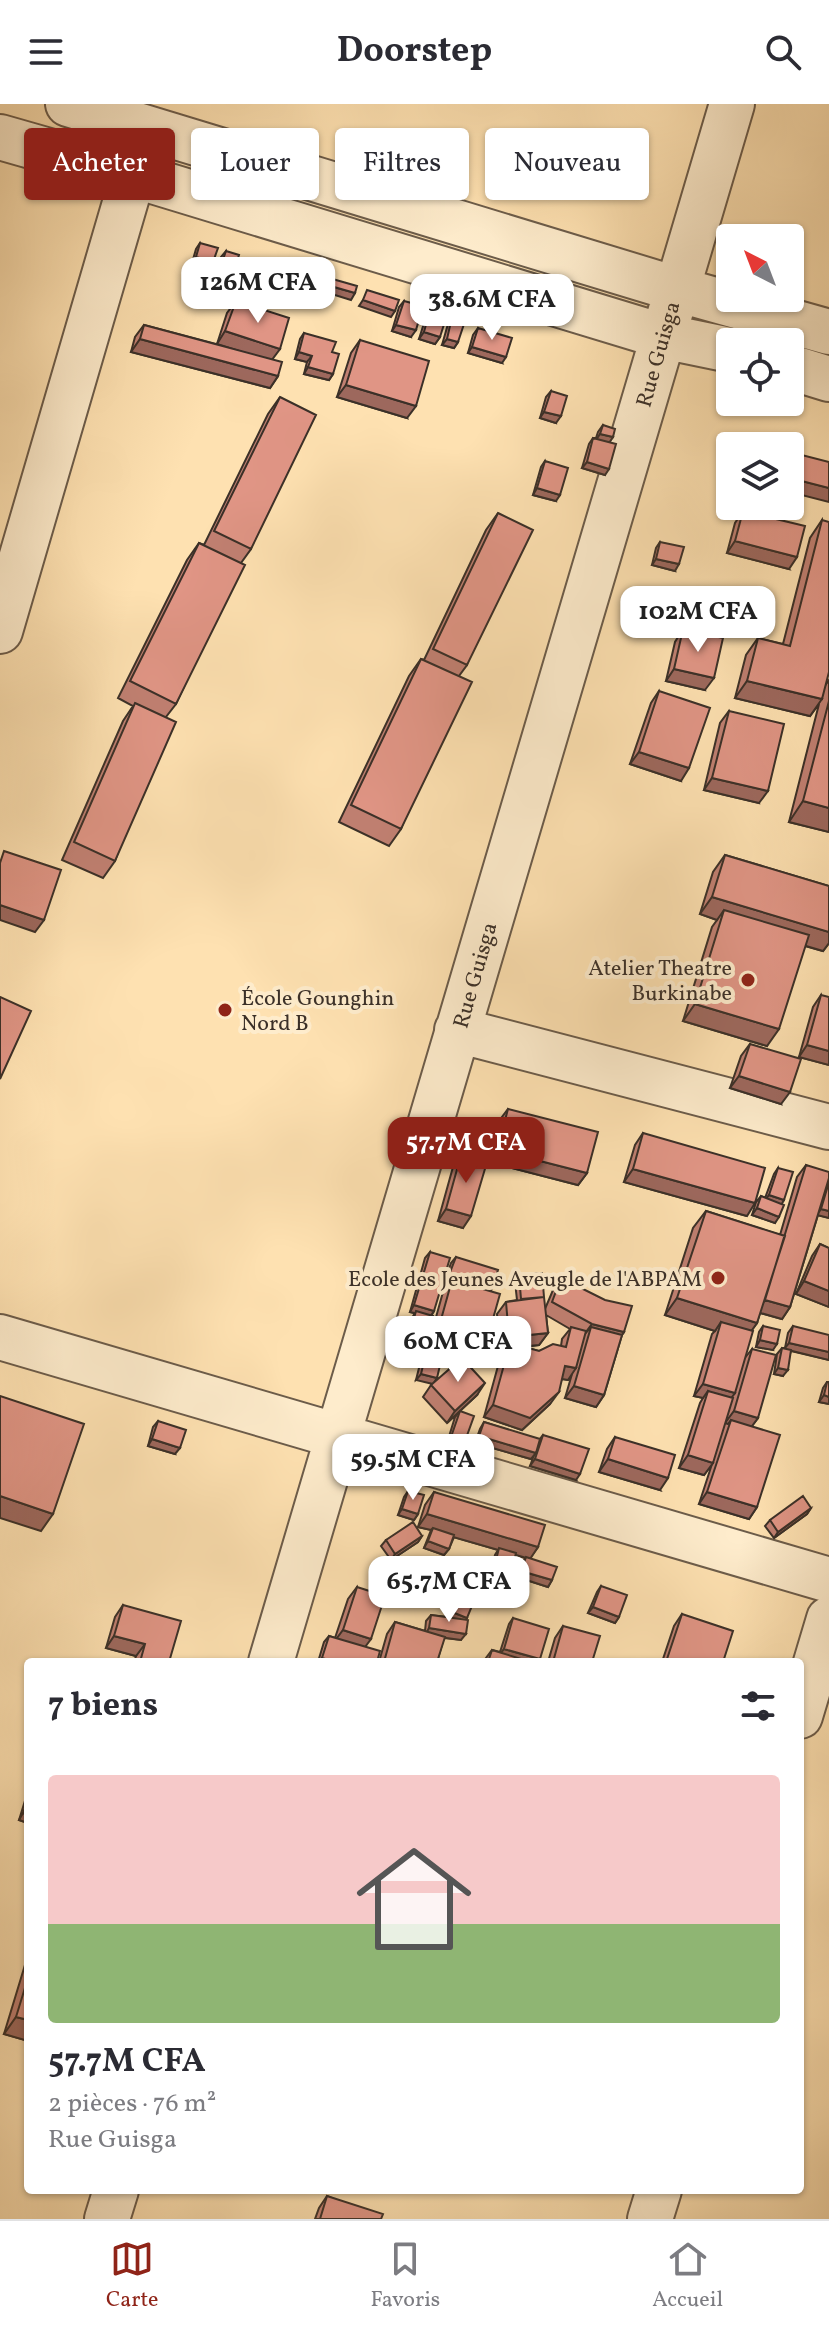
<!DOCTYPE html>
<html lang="fr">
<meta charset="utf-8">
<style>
:root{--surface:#fff;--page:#f7f7f7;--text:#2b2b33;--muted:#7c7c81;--line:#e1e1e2;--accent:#8f2418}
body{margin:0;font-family:Vollkorn,serif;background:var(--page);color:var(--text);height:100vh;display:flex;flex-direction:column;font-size:30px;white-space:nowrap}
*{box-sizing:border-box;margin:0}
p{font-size:26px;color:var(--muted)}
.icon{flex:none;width:44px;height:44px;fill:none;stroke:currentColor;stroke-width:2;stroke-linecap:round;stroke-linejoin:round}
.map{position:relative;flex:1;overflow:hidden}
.panel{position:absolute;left:24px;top:1554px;width:780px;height:536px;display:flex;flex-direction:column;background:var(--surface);border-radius:8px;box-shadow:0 2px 6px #0004}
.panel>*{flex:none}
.top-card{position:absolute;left:24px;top:24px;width:782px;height:72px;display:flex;gap:16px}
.needle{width:52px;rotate:318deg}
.controls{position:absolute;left:716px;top:120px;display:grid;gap:16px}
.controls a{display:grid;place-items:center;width:88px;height:88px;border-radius:8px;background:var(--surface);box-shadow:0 2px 6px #0004;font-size:40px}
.price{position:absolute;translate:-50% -68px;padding:0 18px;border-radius:16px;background:#fff;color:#222;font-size:26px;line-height:52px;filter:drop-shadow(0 2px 4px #0008)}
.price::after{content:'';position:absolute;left:50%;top:48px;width:24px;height:18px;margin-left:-12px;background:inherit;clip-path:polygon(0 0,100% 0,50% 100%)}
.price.selected{background:var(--accent);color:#fff}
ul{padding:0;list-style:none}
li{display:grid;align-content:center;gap:16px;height:424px;padding:0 24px}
li span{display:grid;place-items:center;height:248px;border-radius:8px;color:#555}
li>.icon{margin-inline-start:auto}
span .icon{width:144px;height:144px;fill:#fffc;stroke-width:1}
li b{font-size:34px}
h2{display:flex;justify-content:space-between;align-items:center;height:96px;padding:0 24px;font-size:34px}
.chip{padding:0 28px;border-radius:8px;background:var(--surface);box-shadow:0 2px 6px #0004;font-size:28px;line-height:72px}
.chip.selected{background:var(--accent);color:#fff}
header{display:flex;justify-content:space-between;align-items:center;height:104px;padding:0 24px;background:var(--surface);font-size:36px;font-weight:700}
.tabs{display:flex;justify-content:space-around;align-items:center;height:112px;border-top:2px solid var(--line);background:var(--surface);font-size:22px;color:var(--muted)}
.tabs a{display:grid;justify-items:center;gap:4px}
.tabs .selected{color:var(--accent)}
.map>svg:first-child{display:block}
</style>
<header><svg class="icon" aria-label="menu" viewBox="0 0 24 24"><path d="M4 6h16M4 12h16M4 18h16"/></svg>Doorstep<svg class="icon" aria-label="search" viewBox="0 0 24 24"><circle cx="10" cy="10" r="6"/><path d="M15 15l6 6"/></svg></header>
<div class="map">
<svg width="829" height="2115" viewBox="0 0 829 2115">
<rect width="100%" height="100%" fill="#fee1b1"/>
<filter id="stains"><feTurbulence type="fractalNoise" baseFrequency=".0025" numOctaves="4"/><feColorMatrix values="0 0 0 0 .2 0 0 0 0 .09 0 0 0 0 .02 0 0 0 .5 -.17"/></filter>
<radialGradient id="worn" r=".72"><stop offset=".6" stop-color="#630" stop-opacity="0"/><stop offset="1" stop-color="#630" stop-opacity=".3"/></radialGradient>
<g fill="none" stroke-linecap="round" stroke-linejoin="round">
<g stroke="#6c5c4a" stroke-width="48">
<path id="minor" d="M68 0 676 185 829 228
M0 33 133 71 662 232 730 246
M790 263 829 275
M0 527 142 41
M457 926 829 1023
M0 1233 829 1476
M271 1558 732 0
M800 1612 829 1515
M107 2115 116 2086
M650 2115 659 2086"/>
</g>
<use href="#minor" stroke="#feeccc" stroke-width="44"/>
</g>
<path fill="#c18072" stroke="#3b3028" stroke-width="2" fill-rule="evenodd" d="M200 139 209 164 192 159 196 145Z
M226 147 229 174 216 170 221 153Z
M248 156 253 173 248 180 239 177 243 163Z
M266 158 275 176 270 182 257 179 261 164Z
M315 170 319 191 314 198 305 195 311 176Z
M236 197 272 255 278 272 270 284 131 248 135 233 144 221 231 244 217 240 227 209Z
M404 197 411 233 392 227 399 203Z
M429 209 440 233 435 240 419 235 425 216Z
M452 213 458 238 454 244 442 241 448 220Z
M478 224 502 259 468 249 473 231Z
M304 229 332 248 333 270 329 276 304 270 307 258 295 255 300 235Z
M360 236 407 314 337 293 351 249Z
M551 287 556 319 540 314 546 293Z
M280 293 251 445 241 459 176 600 166 613 115 757 103 774 62 756 123 617 133 602 118 594 187 456 199 439 204 441 268 310Z
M603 321 613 333 609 338 605 371 582 364 589 340 593 334H596L598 328Z
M545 357 556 397 533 391 541 363Z
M743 407 789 465 727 449 735 419Z
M498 409 467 561 459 572 401 725 389 742 339 718 409 572 421 555 424 556 486 426Z
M822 416 826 580 829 576V728L789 718 819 600 810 612 735 594 746 551 758 534 783 540 810 434Z
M660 438 675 467 652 461 656 444Z
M683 525 705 586 666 577 675 538Z
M659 587 681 677 630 660 651 599Z
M729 607 759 699 704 686 720 619Z
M725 751 829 782V839L823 847 805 842 767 942 683 917 712 823 717 816 700 810 713 768Z
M821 891 829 961 799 953 813 903Z
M750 940 781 1000 730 984 741 952Z
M508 1005 587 1069 578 1081 489 1058 499 1017Z
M643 1029 747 1112 624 1078 635 1041Z
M461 1051 463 1124 438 1117 453 1063Z
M806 1061 829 1076V1114L818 1111 790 1203 782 1215 760 1209 757 1219 751 1227 744 1255 752 1245 758 1314 752 1322 757 1403 749 1415 699 1400 712 1360 704 1371 679 1364 700 1299 703 1294 694 1292 712 1230 715 1227 665 1211 693 1124 706 1107 780 1131 797 1073Z
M778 1064 781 1100 775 1119 752 1111 756 1098 761 1092 765 1094 774 1070Z
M820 1140 829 1144V1203L796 1190 812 1152Z
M430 1148 434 1207 431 1212 419 1250 402 1245 412 1214 415 1209 410 1208 425 1154Z
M456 1153 491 1187 476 1255 428 1242 443 1188 447 1184 443 1182 451 1159Z
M519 1171 545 1205 553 1186 561 1174 624 1228 622 1231 604 1291 596 1303 565 1294 572 1270 568 1276 562 1275 550 1300 522 1326 484 1313 501 1251 506 1245H500L497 1210 506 1198 517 1196 515 1178ZM546 1211 570 1225 562 1235 561 1242 539 1247 523 1243 539 1241 548 1229Z
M763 1222 773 1246 756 1243 759 1228Z
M793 1222 829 1256 791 1247 783 1272 774 1270 777 1250 782 1244H785L788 1229Z
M425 1253 441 1257 416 1276 420 1260Z
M827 1278H829V1300L819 1298 823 1284Z
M431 1281 477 1291 447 1319 423 1293Z
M460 1307 465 1337 460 1343 447 1339 455 1313Z
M158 1317 175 1350 148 1342 153 1323Z
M484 1318 539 1336 543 1331 576 1376 530 1362 534 1351 531 1355 475 1339 480 1325Z
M615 1333 660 1386 599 1368 607 1345Z
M408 1387 418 1410 414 1416 398 1411 404 1393Z
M434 1388 538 1443 530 1454 552 1476 548 1483 517 1473 522 1459 525 1454 516 1451 507 1471 491 1467 495 1451 498 1446 454 1433 449 1445 444 1451 424 1444 431 1426 418 1423 425 1401Z
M811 1404 807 1410 774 1434 765 1422 770 1416Z
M422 1432 418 1438 391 1456 381 1442 386 1436Z
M465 1473 466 1516 461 1536 444 1534 437 1558H379L387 1530 395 1518 425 1527 426 1517 431 1511 448 1513 461 1480Z
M601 1482 619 1513 615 1519 588 1509 597 1488Z
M357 1483 365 1543 377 1558H318L324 1538 329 1532 335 1534 348 1495Z
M123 1501 169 1558H134L136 1552 106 1544 115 1513Z
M682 1510 723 1558H662L674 1522Z
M513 1514 540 1555 538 1558H483L492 1546 500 1548 509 1520Z
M563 1522 592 1558H548L555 1534Z
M28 1687V1719L19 1716Z
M28 1851V1937L4 1930Z
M327 2092 381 2115H315L319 2104Z"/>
<path fill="#9d685d" stroke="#3b3028" stroke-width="2" d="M196 153 213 158 209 164 192 159Z
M220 164 234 167 229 174 216 170Z
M244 171 253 173 248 180 239 177Z
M262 172 275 176 270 182 257 179Z
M327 181 355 189 351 196 322 187Z
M309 189 319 191 314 198 305 195Z
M363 196 395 207 391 213 359 202Z
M396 221 416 226 411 233 392 227Z
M225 227 280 245 271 257 217 240Z
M424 228 440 233 435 240 419 235Z
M140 235 278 272 270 284 131 248Z
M447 235 458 238 454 244 442 241Z
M472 243 506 253 502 259 468 249Z
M299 248 312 252 307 258 295 255Z
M308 263 333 270 329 276 304 270Z
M346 281 416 302 407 314 337 293Z
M544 308 561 312 556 319 540 314Z
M600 330 613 333 609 339 596 336Z
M587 358 609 365 605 371 582 364Z
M790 374 829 384V398L790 388Z
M537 384 560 391 556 397 533 391Z
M735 437 797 453 789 465 727 449Z
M656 455 679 460 675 467 652 461Z
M674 565 714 574 705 586 666 577Z
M747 577 822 595 810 612 735 594Z
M639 648 689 664 681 677 630 660Z
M712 674 768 687 759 699 704 686Z
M803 697 829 704V728L789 718Z
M712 793 829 828V839L823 847 721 817 724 806 717 816 700 810Z
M0 801 44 816 35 828 0 816Z
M695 900 779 925 767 942 683 917Z
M807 941 829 947V961L799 953Z
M739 972 790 988 781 1000 730 984Z
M497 1046 587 1069 578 1081 489 1058Z
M633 1065 755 1099 747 1112 624 1078Z
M769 1091 784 1096 780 1103 764 1097Z
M757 1104 779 1113 775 1119 752 1111Z
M446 1105 471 1112 463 1124 438 1117Z
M821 1105 829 1107V1114L817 1111Z
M447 1176 451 1177 447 1184 443 1182Z
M804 1177 829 1187V1203L796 1190Z
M677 1194 757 1219 745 1236 721 1218 715 1227 665 1211Z
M765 1196 790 1203 782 1215 757 1208Z
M414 1201 434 1207 430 1213 410 1208Z
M592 1220 624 1228 615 1240 591 1223 583 1232Z
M548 1229 539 1241 508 1244 510 1239 506 1245H500L509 1233Z
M437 1230 485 1243 476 1255 428 1242Z
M760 1236 777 1240 773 1246 756 1243Z
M407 1239 423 1244 419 1250 402 1245Z
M789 1239 829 1248V1256L784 1245Z
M565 1262 576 1264 568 1276 556 1274Z
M778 1264 788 1266 783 1272 774 1270Z
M421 1270 437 1274 433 1280 416 1276Z
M485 1279 477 1291 447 1319 455 1307Z
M703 1280 735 1289 726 1301 708 1287 703 1294 694 1292Z
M574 1282 604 1291 596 1303 565 1294Z
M559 1288 550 1300 522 1326 484 1313 493 1301Z
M824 1291 829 1293V1300L819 1298Z
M734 1307 758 1314 749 1326 731 1316 728 1320 725 1319Z
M479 1332 536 1349 531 1355 475 1339Z
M451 1333 465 1337 460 1343 447 1339Z
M152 1335 180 1344 175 1350 148 1342Z
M688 1351 713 1359 704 1371 679 1364Z
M535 1355 580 1370 576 1376 530 1362Z
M608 1355 668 1374 660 1386 599 1368Z
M707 1388 757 1403 749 1415 699 1400Z
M0 1392 53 1410 41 1427 0 1414Z
M811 1404 807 1410 774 1434 778 1428Z
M402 1405 418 1410 414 1416 398 1411Z
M427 1410 538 1443 530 1455 432 1427 433 1424 431 1426 418 1423Z
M422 1432 418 1438 391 1456 395 1450Z
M428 1437 449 1445 444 1451 424 1444Z
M495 1460 512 1465 507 1471 491 1467Z
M521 1467 552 1476 548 1483 517 1473Z
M593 1503 619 1513 615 1519 588 1509Z
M452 1508 467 1514 463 1520 448 1515Z
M429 1524 466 1530 461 1536 425 1531Z
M343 1526 371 1535 362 1547 334 1538Z
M114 1532 145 1540 136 1552 106 1544Z
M504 1545 540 1555 538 1558H524L499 1551Z
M322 1554 335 1558H319Z
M23 1709 28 1711V1719L19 1716Z
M16 1913 28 1916V1937L4 1930Z"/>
<path fill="#e09585" stroke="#3b3028" stroke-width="2" d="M200 139 218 144 213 158 196 153Z
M226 147 239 151 234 167 220 164Z
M248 156 257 159 253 173 244 171Z
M266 158 279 161 275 176 262 172Z
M315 170 324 173 319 191 309 189Z
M329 174 357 182 355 189 327 181Z
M367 186 399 196 395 207 363 196Z
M236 197 289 214 280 245 225 227Z
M404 197 423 202 416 226 396 221Z
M429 209 446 214 440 233 424 228Z
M452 213 465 217 458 238 447 235Z
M144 221 282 258 278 272 140 235Z
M478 224 512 234 506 253 472 243Z
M304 229 336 238 332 248 339 250 333 270 308 263 312 252 299 248Z
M360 236 429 257 416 302 346 281Z
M551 287 567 292 561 312 544 308Z
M280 293 316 311 251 445 214 427Z
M603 321 615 325 613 333 600 330Z
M593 334 616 340 609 365 587 358Z
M747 337 767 342H746Z
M790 348 829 358V384L790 374Z
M545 357 568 364 560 391 537 384Z
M743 407 805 422 797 453 735 437Z
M498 409 533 426 467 561 433 545Z
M822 416 829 418V568L822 595 747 577 758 534 790 542Z
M660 438 684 443 679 460 656 455Z
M199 439 245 461 176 600 130 577Z
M683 525 723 534 714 574 674 565Z
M421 555 472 578 401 725 351 701Z
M659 587 710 604 689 664 639 648Z
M829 597V704L803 697Z
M135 599 176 618 115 757 74 738Z
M729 607 784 620 768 687 712 674Z
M4 747 61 766 44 816 0 801V759Z
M725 751 829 782V828L712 793Z
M724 806 809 831 779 925 695 900Z
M821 891 829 893V947L807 941Z
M0 893 31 907 0 975Z
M750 940 801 955 790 988 739 972Z
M508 1005 598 1028 587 1069 497 1046Z
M643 1029 765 1064 755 1099 633 1065Z
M461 1051 487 1058 471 1112 446 1105Z
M806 1061 829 1068V1074L790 1203 765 1196Z
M778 1064 793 1068 784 1096 769 1091Z
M829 1078V1107L821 1105Z
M761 1092 784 1101 779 1113 757 1104Z
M706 1107 785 1132 757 1219 677 1194Z
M820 1140 829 1144V1187L804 1177Z
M430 1148 450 1154 434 1207 414 1201Z
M456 1153 498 1166 491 1187 447 1176Z
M542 1169 544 1193 521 1195 519 1171Z
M561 1174 605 1196 632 1202 624 1228 592 1220 552 1198Z
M452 1176 500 1190 485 1243 437 1230Z
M544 1193 548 1229 509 1233 506 1198Z
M416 1207 433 1212 423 1244 407 1239Z
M721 1218 753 1227 735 1289 703 1280Z
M763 1222 780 1226 777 1240 760 1236Z
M793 1222 829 1231V1248L789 1239Z
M571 1223 586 1227 576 1264 565 1262 559 1288 530 1314 493 1301 510 1239 539 1247 553 1240 566 1243Z
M591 1223 622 1231 604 1291 574 1282Z
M782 1244 791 1246 788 1266 778 1264Z
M752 1245 776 1251 758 1314 734 1307Z
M425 1253 441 1257 437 1274 421 1270Z
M462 1254 485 1279 455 1307 431 1281Z
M827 1278H829V1293L824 1291Z
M708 1287 733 1294 713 1359 688 1351Z
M0 1292 84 1320 53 1410 0 1392Z
M460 1307 474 1312 465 1337 451 1333Z
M731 1316 780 1331 757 1403 707 1388Z
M158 1317 186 1326 180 1344 152 1335Z
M484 1318 540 1335 536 1349 479 1332Z
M543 1331 589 1345 580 1370 535 1355Z
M615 1333 675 1351 668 1374 608 1355Z
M408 1387 424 1391 418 1410 402 1405Z
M434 1388 545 1421 538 1443 427 1410Z
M803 1392 811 1404 778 1428 770 1416Z
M413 1418 422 1432 395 1450 386 1436Z
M433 1424 454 1431 449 1445 428 1437Z
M499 1444 516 1449 512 1465 495 1460Z
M526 1453 557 1463 552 1476 521 1467Z
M465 1473 481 1480 467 1514 452 1508Z
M601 1482 627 1491 619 1513 593 1503Z
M357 1483 385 1492 371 1535 343 1526Z
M123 1501 181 1517 169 1558H140L145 1540 114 1532Z
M682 1510 733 1527 723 1558H666Z
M431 1511 468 1516 466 1530 429 1524Z
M513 1514 549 1525 540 1555 504 1545Z
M395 1518 445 1533 437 1558H384Z
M563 1522 600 1532 592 1558H553Z
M329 1532 380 1547 377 1558H335L322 1554Z
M492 1546 531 1558H488Z
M28 1695V1711L23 1709Z
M28 1874V1916L16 1913Z
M327 2092 383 2110 381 2115H320Z"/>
<g fill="#8f2418" stroke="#feeccc" stroke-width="3">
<circle cx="748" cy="876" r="8"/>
<circle cx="225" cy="906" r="8"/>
<circle cx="718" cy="1174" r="8"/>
</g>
<g text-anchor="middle" stroke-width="8" stroke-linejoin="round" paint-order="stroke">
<g font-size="22" fill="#3b3028" stroke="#feeccc">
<text transform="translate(657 250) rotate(-74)" y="8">Rue Guisga</text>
<text transform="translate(474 871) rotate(-74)" y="8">Rue Guisga</text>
</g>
<g font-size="22" fill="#3b3028" stroke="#feeccc" text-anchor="end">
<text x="732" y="871">Atelier Theatre<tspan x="732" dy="25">Burkinabe</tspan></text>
<text x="241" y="901" text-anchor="start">École Gounghin<tspan x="241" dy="25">Nord B</tspan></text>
<text x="702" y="1182">Ecole des Jeunes Aveugle de l'ABPAM</text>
</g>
</g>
<rect width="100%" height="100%" filter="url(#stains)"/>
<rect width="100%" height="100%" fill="url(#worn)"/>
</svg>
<div class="controls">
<a><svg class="needle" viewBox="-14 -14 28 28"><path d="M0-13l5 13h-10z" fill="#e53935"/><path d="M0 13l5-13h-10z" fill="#7c7c81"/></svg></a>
<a><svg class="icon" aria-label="locate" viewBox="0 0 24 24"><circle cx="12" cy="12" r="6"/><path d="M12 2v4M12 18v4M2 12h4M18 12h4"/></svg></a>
<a><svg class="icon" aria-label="layers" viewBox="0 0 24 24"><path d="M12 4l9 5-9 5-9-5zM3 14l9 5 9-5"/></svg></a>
</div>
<b class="price" style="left:258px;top:221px">126M CFA</b>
<b class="price" style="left:492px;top:238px">38.6M CFA</b>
<b class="price" style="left:698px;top:550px">102M CFA</b>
<b class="price selected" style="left:466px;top:1081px">57.7M CFA</b>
<b class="price" style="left:458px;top:1280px">60M CFA</b>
<b class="price" style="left:413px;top:1398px">59.5M CFA</b>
<b class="price" style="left:449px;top:1520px">65.7M CFA</b>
<div class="top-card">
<a class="chip selected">Acheter</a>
<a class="chip">Louer</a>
<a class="chip">Filtres</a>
<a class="chip">Nouveau</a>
</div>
<section class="panel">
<h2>7 biens<svg class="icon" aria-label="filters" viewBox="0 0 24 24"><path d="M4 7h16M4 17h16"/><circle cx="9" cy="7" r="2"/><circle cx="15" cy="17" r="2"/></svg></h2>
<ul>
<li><span style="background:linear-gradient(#f6c9c9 60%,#8fb573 0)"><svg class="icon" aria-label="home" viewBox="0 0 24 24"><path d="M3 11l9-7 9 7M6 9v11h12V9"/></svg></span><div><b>57.7M CFA</b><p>2 pièces · 76 m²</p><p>Rue Guisga</p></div></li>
</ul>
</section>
</div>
<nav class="tabs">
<a class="selected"><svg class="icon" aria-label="map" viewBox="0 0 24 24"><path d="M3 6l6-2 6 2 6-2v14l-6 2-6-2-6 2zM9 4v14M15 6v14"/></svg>Carte</a>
<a><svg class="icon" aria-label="saved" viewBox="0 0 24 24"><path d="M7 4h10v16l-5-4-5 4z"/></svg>Favoris</a>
<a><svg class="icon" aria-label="home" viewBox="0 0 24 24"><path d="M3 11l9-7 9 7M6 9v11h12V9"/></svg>Accueil</a>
</nav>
